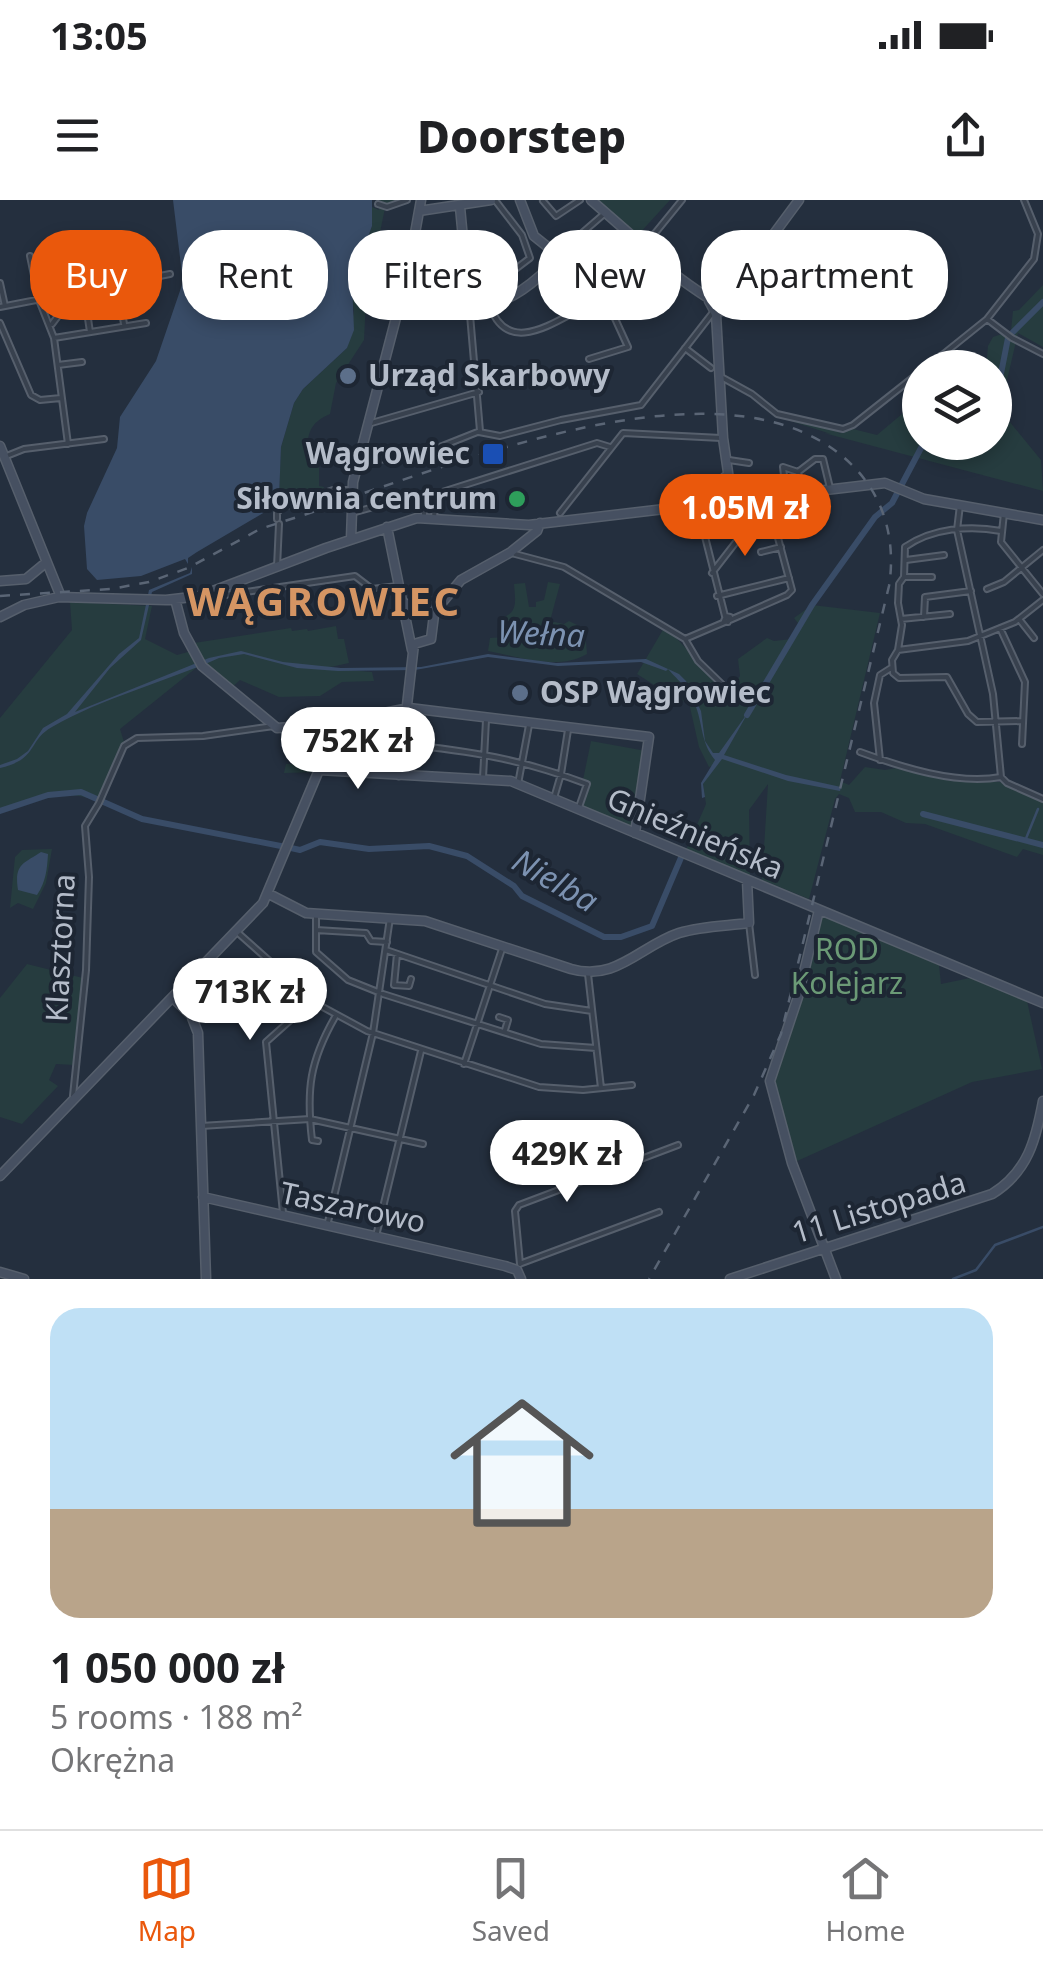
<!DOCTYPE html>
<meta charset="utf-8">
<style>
:root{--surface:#fff;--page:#f6f6f6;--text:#202124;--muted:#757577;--line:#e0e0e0;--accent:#ea580c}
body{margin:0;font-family:"Noto Sans",sans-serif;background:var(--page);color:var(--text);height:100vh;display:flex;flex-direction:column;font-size:38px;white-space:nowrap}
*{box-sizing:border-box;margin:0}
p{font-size:32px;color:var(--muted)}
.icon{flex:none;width:55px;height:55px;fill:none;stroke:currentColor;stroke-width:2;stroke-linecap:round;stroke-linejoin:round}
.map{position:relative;height:1079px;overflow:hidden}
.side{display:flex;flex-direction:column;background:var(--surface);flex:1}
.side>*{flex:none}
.banner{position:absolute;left:30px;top:30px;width:985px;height:90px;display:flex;gap:20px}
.buttons{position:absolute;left:902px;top:150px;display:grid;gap:20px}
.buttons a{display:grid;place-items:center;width:110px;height:110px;border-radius:50%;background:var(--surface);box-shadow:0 5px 15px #0003;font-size:50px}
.price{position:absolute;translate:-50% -85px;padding:0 22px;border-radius:35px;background:#fff;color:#222;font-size:32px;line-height:65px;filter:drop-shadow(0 2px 5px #0008)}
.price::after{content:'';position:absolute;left:50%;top:60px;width:30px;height:22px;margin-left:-15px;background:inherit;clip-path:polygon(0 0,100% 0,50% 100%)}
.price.selected{background:var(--accent);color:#fff}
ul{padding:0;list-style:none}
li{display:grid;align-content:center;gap:20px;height:530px;padding:0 50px}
li span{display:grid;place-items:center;height:310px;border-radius:30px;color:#555}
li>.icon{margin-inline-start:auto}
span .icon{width:180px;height:180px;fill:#fffc;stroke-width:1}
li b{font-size:42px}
.chip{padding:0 35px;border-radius:40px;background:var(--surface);box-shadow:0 5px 15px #0003;font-size:35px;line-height:90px}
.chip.selected{background:var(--accent);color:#fff}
.status{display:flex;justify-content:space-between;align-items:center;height:70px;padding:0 50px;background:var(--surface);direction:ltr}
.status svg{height:28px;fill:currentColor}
header{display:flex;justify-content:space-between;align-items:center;height:130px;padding:0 50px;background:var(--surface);font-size:45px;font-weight:800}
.tabs{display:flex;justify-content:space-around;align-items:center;height:140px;border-top:2px solid var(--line);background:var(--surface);font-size:28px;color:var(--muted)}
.tabs a{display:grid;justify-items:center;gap:5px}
.tabs .selected{color:var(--accent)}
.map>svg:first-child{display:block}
</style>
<div class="status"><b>13:05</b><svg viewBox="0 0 49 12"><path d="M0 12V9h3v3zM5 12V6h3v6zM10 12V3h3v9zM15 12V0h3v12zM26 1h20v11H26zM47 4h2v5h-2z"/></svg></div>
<header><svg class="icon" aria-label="menu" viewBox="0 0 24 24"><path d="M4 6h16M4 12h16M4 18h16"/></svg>Doorstep<svg class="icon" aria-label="share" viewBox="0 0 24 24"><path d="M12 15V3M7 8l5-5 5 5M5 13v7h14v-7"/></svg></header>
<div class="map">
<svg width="1043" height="1079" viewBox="0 0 1043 1079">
<rect width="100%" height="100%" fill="#242f3e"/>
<path fill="#263c3f" d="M380 0H403L385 8 366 100 364 140 336 183 330 214C305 224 307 241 307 265L319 267V286L324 287 323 293 275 306 279 294 281 247 294 203 303 189 347 148 354 111 351 96 352 81 372 26V7L379 10Z
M595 0H670L638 35Z
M1043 85V147L1018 133 1000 210 1041 260 1043 291 824 233 831 234 772 215 771 212 843 231 838 234 853 229 877 235 902 214 914 211 911 201 920 194V242H995V168L986 167 988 146 993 137 1011 131 1013 111 1019 110Z
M548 382 560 384 550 421 564 424 569 421 585 429 587 454C558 471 520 457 488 451L490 438 505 437 501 418C519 413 515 400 514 384L525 383 529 407H536V402L544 400Z
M70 402 152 406 145 439 177 455 195 450 194 443 291 428 292 431 307 429 308 431 336 426 338 439H344L349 463 326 468 372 472 374 481 342 482 320 496 279 497 240 480 230 489 201 464 120 529 124 542 99 602C65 586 33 603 0 612V518L72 430Z
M812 405 880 413 840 581 849 585 865 567 885 570 896 568 953 580 1000 582 1043 602V655L1023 649 1017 657 925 624 906 623 881 612H855L849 598 839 594 835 599 809 699 762 680 768 584 749 610 750 677 686 650 706 604 703 584 715 565 709 567 699 547 689 503 676 499 637 474 664 428C689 446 701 472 729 491L740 476 738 459 767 438 774 441 792 439 800 426 794 418Z
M321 527 325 531 315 572 284 573 286 564H307L312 559 314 552 300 545 298 529Z
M591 541 646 551 635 628 581 606 589 583 583 580Z
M52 649 46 683 33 709 18 703 10 708 15 657 22 650Z
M824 716 939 765 941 784 970 778 1027 801 1042 869 972 882 795 962 773 878 797 816 820 718Z
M27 764 83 778 74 865 56 864 49 880 58 886 22 924 0 917V798Z"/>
<path fill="#394c67" d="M173 0H372V26L352 81 354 130 347 148 303 189 294 203 281 247 279 298 275 306 197 352 188 358V364L185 359 141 376 97 380 87 369 84 326 87 313 117 248 120 217 156 161 183 82Z
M192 367V374L152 392 141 440 110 468 75 512 209 458 241 451 283 462 341 468 421 467 488 454 556 463 646 459 679 474 686 481 701 511 705 541 713 553H719L749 511 724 555 786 575 841 587 840 591 788 581 722 559 703 584 705 597 702 598 701 583 715 560C701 543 703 526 696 507 687 485 679 482 668 469L666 471 641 462 558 466 488 457 415 470 338 471 297 468 244 454 219 458C165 482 102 498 52 527 27 541 39 559 0 568V565L17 559 28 551 43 528 67 514 119 454 139 438 149 390 190 373Z
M41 652 48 654C47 670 46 681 37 695L18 690C14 664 23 664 41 652Z"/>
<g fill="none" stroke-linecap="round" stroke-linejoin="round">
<path stroke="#394c67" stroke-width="2.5" d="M1025 641 1038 609
M953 1079 976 1070 995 1045 1043 1027"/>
<path stroke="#394c67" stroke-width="6" d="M1011 134 1043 102
M995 204 1008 138
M747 515 812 405 875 317 892 303 921 248 933 242
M0 611 48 595 81 592 142 619 291 648 300 650 320 642 369 649 429 646 467 656 514 686 522 696 604 737H621L652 726 683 653
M923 614 1043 645"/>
<g stroke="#565f6c" stroke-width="8">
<path id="street" d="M543 1 556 16 580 0
M378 4 387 7 407 0
M582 33 604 14
M647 43 682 0
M62 47 72 91
M468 55 478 53 484 65 497 64 513 71
M30 56 39 100 54 138 68 244
M0 83 5 106
M117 84 124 124
M469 88 496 84 530 58 522 35 495 0
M84 92 90 132
M490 106C505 149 540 131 571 114
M0 107 170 74
M987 119 1012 138 1043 154
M0 123 31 195 40 200 61 198
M52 124 67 104 66 94
M54 138 146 123
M685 148 711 168
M589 159 628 147 601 88
M58 165 82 162
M926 168 987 119 1034 59 1038 34 1024 0
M723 178 752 194 777 214 843 229 853 225 920 172
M368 224 479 192
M479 232 500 236 561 220 641 205 714 111
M4 257 24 249 104 239
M729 260 749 263
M358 262 417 256 480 231 470 115
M798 272 815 259H823L830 288
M798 272 802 292
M786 293 783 267 798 272
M419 298 424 302V315
M697 305 725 416
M960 305 957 330 993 494 1001 577
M352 313 402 299 436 294 597 243 610 247
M560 313 623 233 721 238
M1004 313 1001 342 1043 394
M434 318 436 294
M277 319V313L281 308 333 290H351
M761 352 781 347
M515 354 564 367 685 439 698 461 729 491
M906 360 944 355
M277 367 279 324
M712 373 746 329 773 321
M904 377H932
M987 389 1004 382 1043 350
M717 396 789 378
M205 398 355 376 372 389 398 386
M726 416 730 417 728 422 724 421Z
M924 417 925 397 971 391
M901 419 950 414
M1019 419 1034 438
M730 420 787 395 792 390 767 297
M1000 428 1025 482 1022 544
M685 439 725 422
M898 450 902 425 898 403 899 384 904 377 905 347C932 328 970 325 1001 331
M1023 521 977 522 968 514 947 477 899 478 893 473 892 460 898 450 968 441 1015 422 1043 400
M401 544C471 551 521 559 587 584L579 607
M860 552C901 567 956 585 1001 577L1007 583 1043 599
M880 560 874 503 880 475 891 468
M483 578 486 520
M518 584 529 525
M554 598 561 574 568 530
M316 713V752L348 780 383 794 541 844 596 848
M749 723 755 775
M316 730 366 733 371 741 387 742
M237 732 319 805 367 831 539 887 583 890 632 885
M386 750 545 804 592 811
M397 754 394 785 409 786 411 779
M588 774 601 888
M499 817 508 820 505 830
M464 864 503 746
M73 896 86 770 89 677 85 626 99 603 124 546 137 538 203 536 274 526
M201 926 310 919 423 944
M318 941 312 940C306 889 310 861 335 817
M283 1013 266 842 313 800
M327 1026 373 833 390 718
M376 1036 421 851
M522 1063 659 1012
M520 1064 515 1011 519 1005 678 945"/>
</g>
<g stroke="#565f6c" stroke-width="11">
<path id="secondary" d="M520 0 534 36 599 88 604 87 643 41C652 62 701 94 723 107
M591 0 639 42
M460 7 470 112
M419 11 491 0
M709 101 716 114 723 238 731 293
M398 109C470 115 508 113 559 57
M722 111 731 92 799 0
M0 246 61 397
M710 302 720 294 725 277
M387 327 412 450
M351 339 353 282 408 72 421 0
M512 351 537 331 540 323
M0 381 26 379 43 365
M400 398 405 404 435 407
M175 399 184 433 202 466 277 528 325 525 409 508 649 537 635 633
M435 407 440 405 461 380 511 352
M0 417 24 405 59 397 166 400 200 396 326 348 417 318 529 325 885 283 924 299 1043 320
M319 570 511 581 1043 803
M399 575 414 444 431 439 435 407
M269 694 306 713 425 721 571 769C616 782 640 746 679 733 702 726 726 726 749 723L747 680
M819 710 798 797 770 881 792 963 836 1079
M173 798 191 815 198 833 206 1079
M0 976 263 703 319 570 328 533 325 525
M203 997 505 1066 517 1070 521 1079
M0 1072 24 1079
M730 1079 992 994C1028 972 1036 939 1043 901"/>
</g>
<use href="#street" stroke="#38414e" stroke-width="4"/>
<use href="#secondary" stroke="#465061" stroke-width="8"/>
<path stroke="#5a6575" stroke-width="2.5" stroke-dasharray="10 10" stroke-linecap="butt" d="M327 305C462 263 735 147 853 266 885 298 896 342 889 386L781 834 754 895 649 1079
M0 396 111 389 149 382 188 368 260 329 338 304"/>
</g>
<g fill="#5c6f8a" stroke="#1d2633" stroke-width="4">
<circle cx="348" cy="176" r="10"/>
<circle cx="520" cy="493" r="10"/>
</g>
<rect fill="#1a4fb4" stroke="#1d2633" stroke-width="4" x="481" y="242" width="24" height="24" rx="5"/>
<circle fill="#2e9e5b" stroke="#1d2633" stroke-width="4" cx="517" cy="299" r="10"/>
<g text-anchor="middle" stroke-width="8" stroke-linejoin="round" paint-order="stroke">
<g font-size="30" font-weight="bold" fill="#b4bcc9" stroke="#1d2633" text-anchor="start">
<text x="368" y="186">Urząd Skarbowy</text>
<text x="470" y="264" text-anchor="end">Wągrowiec</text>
<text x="497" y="309" text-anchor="end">Siłownia centrum</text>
<text x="540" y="503">OSP Wągrowiec</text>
</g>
<g font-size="30" fill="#b4bcc9" stroke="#1d2633">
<text transform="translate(695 634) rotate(23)" y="10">Gnieźnieńska</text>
<text transform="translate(61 748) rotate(-87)" y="10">Klasztorna</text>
<text transform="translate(353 1008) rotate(12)" y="10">Taszarowo</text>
<text transform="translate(879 1008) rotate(-17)" y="10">11 Listopada</text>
</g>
<g font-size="30" fill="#6b9a76" stroke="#1d2633">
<text x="847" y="760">ROD<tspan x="847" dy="34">Kolejarz</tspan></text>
</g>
<g font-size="32" font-style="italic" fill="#7c92b1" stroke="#1d2633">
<text transform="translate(541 434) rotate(3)" y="11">Wełna</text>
<text transform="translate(555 681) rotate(30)" y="11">Nielba</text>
</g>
<g font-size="40" font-weight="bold" letter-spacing="2.5" fill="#d59563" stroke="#1d2633">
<text x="324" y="416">WĄGROWIEC</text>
</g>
</g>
</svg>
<div class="buttons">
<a><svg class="icon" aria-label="layers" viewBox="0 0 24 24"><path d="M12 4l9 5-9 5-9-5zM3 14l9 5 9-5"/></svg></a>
</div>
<b class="price selected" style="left:745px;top:359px">1.05M zł</b>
<b class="price" style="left:358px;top:592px">752K zł</b>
<b class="price" style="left:250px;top:843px">713K zł</b>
<b class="price" style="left:567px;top:1005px">429K zł</b>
<div class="banner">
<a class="chip selected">Buy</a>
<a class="chip">Rent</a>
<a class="chip">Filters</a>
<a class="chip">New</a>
<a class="chip">Apartment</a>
</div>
</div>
<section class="side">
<ul>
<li><span style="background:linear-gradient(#bfe0f5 65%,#b9a48a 0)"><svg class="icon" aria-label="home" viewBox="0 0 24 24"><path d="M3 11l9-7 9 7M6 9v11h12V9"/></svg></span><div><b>1 050 000 zł</b><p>5 rooms · 188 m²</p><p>Okrężna</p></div></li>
</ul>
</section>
<nav class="tabs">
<a class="selected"><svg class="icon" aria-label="map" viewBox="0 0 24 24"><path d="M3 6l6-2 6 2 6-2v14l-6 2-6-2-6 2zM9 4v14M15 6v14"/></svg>Map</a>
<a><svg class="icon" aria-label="saved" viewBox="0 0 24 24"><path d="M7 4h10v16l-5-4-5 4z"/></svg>Saved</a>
<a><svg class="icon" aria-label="home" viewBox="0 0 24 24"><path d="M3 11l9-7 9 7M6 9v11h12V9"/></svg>Home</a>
</nav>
